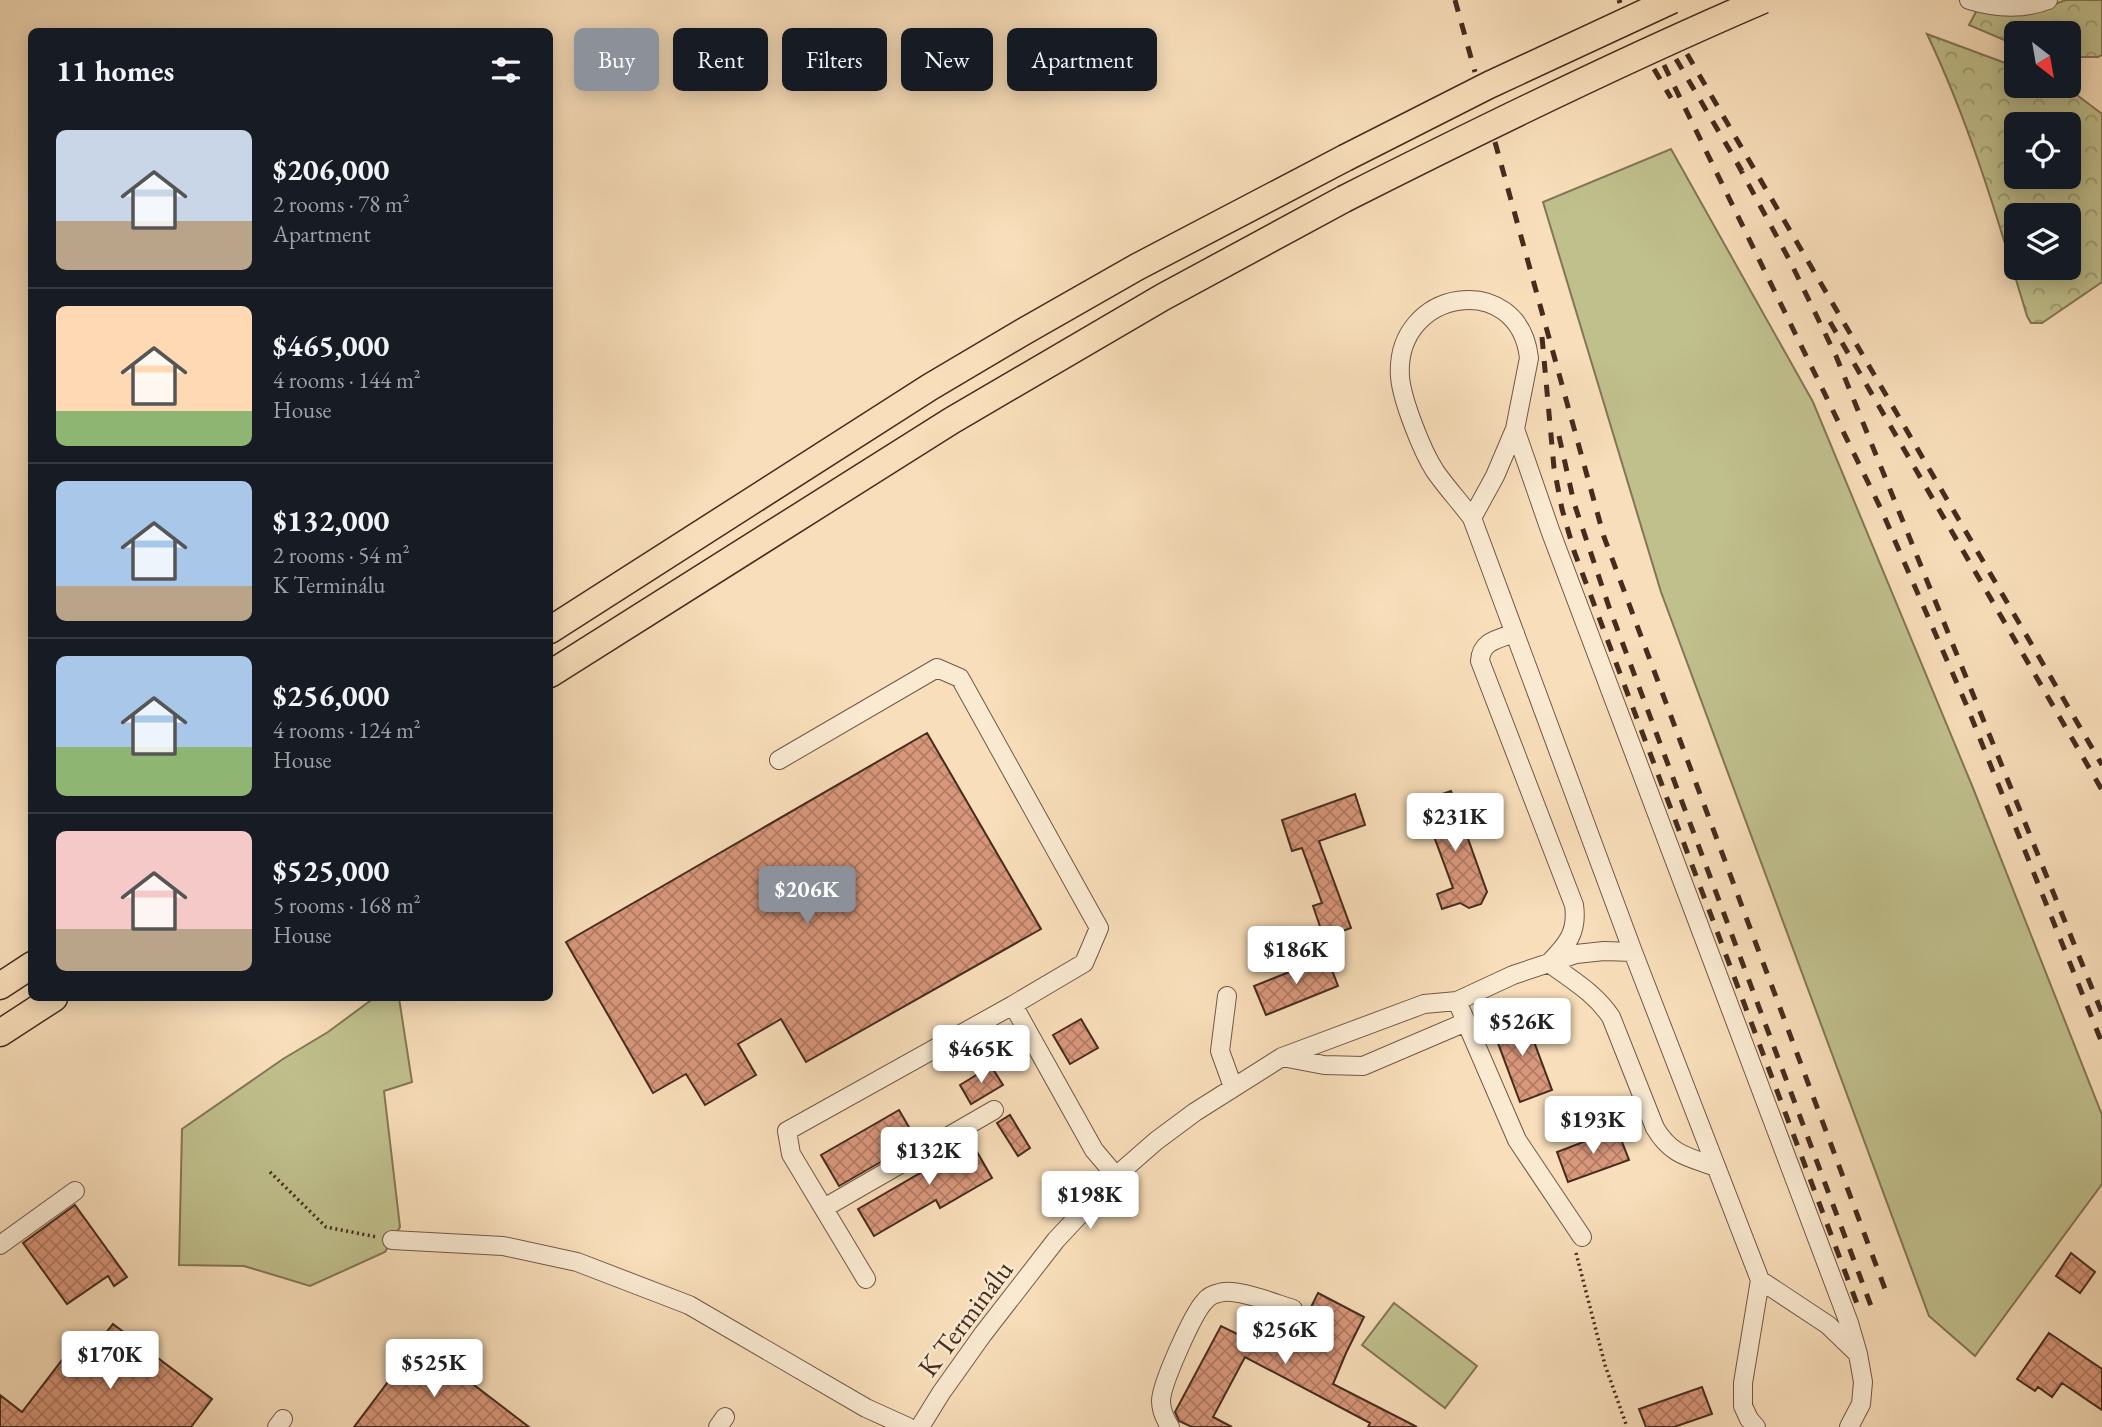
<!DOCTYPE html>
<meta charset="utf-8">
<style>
:root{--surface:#171b24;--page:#20242c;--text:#f1f3f6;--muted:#9ea1a6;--line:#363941;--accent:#8c9099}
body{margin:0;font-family:"EB Garamond",serif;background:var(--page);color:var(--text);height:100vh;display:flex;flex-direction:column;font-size:26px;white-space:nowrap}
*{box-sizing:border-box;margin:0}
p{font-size:23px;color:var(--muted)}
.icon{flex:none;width:38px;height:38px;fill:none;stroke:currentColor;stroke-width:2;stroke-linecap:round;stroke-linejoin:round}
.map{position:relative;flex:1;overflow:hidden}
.side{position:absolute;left:28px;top:28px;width:525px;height:973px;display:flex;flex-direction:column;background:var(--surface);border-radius:10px;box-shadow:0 4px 18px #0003}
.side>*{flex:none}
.top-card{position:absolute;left:574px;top:28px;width:665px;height:63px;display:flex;gap:14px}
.needle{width:46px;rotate:149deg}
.buttons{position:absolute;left:2004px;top:21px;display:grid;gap:14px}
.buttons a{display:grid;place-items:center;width:77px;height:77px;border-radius:10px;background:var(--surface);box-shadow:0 4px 18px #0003;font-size:35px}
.price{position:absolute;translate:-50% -60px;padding:0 16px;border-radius:7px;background:#fff;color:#222;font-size:23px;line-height:46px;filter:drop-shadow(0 2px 4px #0008)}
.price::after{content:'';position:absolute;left:50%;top:42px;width:21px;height:16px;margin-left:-10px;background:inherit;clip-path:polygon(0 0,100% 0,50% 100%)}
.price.active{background:var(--accent);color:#fff}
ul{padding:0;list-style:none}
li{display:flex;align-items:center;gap:21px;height:175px;padding:0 28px}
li+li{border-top:2px solid var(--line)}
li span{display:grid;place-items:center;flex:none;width:196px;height:140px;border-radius:10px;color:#555}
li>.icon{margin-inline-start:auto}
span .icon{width:84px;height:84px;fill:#fffc;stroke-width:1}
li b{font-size:30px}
h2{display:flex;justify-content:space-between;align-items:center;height:84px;padding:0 28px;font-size:30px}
.chip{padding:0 24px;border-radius:10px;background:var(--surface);box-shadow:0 4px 18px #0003;font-size:24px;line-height:63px}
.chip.active{background:var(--accent);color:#fff}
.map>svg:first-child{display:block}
</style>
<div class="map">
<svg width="2102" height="1427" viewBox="0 0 2102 1427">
<defs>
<pattern id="forest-crowns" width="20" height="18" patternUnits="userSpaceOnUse" patternTransform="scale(1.75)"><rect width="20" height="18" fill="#c0c08d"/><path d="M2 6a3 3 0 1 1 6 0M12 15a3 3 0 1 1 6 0" fill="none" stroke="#9e9c73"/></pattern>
<pattern id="building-cross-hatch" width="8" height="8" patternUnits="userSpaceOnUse" patternTransform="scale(1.75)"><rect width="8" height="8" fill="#d9977b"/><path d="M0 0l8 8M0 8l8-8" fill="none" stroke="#b27b64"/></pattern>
</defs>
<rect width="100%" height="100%" fill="#f8deba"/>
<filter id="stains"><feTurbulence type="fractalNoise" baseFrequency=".00286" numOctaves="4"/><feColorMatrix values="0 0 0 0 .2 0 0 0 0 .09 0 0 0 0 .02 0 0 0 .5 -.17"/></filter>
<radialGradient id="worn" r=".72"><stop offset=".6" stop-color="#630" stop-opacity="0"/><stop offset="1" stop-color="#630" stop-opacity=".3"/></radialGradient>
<path fill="#c0c08d" stroke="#827656" stroke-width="2" d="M1671 149 1813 402 1973 788 2102 1115V1184L1975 1356 1929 1316 1661 592 1543 202Z
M374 998H399L412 1082 384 1091 400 1227 385 1252 310 1286 244 1266 179 1265 182 1129 283 1059 328 1032Z
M1394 1303 1477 1366 1445 1408 1362 1345Z"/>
<path fill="url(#forest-crowns)" stroke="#827656" stroke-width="2" fill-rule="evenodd" d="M2066 0H2102V55L2098 57H2069L2068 33H2016V45L1969 25 1978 8 2038 10Z
M1927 34 2016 67V86H2065L2102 114V282L2042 323H2031L2027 316C1998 220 1970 124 1927 34ZM2016 124H2068V177H2016ZM2016 215H2068V268H2016Z"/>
<path fill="url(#building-cross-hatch)" stroke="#452c1f" stroke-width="2" d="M927 733 1041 929 806 1062 781 1019 738 1044 756 1075 705 1105 686 1074 653 1093 566 942Z
M1451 791 1487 892 1481 904 1469 908 1460 903 1442 909 1437 894 1453 888 1421 801Z
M1355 794 1365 825 1319 841 1351 928 1324 938 1313 906 1322 903 1302 848 1292 851 1282 820Z
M1327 957 1338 986 1266 1015 1254 986Z
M1524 1015 1552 1090 1520 1102 1492 1027Z
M1081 1019 1098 1048 1070 1064 1053 1035Z
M991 1066 1003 1085 971 1104 960 1085Z
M899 1110 917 1141 839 1186 821 1155Z
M1010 1115 1030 1148 1018 1156 997 1123Z
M1617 1129 1629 1160 1568 1182 1557 1152Z
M969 1138 992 1178 940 1208 936 1200 874 1236 858 1209 920 1173 917 1167Z
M75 1205 127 1277 114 1286 108 1276 67 1304 23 1243Z
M2071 1253 2095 1272 2080 1293 2056 1276Z
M1318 1293 1364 1317 1346 1353 1333 1384 1417 1427H1368L1370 1423 1245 1357 1213 1417 1232 1427H1192L1179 1421 1175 1412 1221 1326 1270 1350 1287 1319 1303 1323Z
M113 1324 212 1399 191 1427H0V1395L22 1412 79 1338 93 1349Z
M2049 1333 2102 1369V1410L2062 1383 2052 1397 2038 1387 2035 1391 2017 1379Z
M418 1342 529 1427H354Z
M1702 1387 1712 1414 1674 1427H1646L1639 1409Z"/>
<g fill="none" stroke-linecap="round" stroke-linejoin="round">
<g stroke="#725846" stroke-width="20">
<path id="minor" d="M1969 0C1995 8 2022 10 2048 0
M1515 429 1550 530 1849 1323 1858 1354
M1472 518 1495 476 1515 429 1529 358C1519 269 1394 288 1400 377 1402 400 1422 451 1435 471 1446 487 1460 502 1472 518L1633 952 1760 1280 1743 1383V1406L1749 1419 1756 1427
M1515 633C1498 639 1481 641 1480 661L1574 905C1578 932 1567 945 1549 963 1572 980 1595 993 1611 1017L1655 1128C1671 1155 1688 1157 1716 1167
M779 760 937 668 960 678 1099 928 1084 963 1013 1005
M1227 996 1220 1051 1233 1087
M1457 1001 1517 1140 1582 1237
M1282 1057 1324 1065 1363 1066 1466 1022
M824 1208 994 1110
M392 1240 503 1246 577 1262 689 1305 866 1408 908 1427
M0 1245 75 1191
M866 1279 791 1154 787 1131 1013 1005 1094 1150 1116 1176
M1760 1280 1828 1325 1858 1354 1863 1382 1861 1404 1849 1427
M277 1427 283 1419
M718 1427 725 1417
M920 1427 941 1393 983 1334 1056 1240 1116 1176 1156 1141 1195 1112 1282 1057 1424 1004 1457 1001 1513 975 1576 954 1604 951 1633 952
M1170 1427C1165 1419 1161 1411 1161 1401 1161 1385 1193 1313 1205 1301 1208 1297 1214 1294 1219 1293 1235 1287 1276 1304 1293 1309"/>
</g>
<g stroke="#452c1f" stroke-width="29">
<path id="highway" d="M550 630 930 387 1023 332 1137 267 1345 158
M550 674 951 421 1163 297 1344 199
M0 986 32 965
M0 1033 54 998"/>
</g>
<path stroke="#452c1f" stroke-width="3.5" stroke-dasharray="2 3.5" stroke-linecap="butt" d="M270 1172 326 1227 377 1237
M1576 1253 1605 1365 1627 1427"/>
<use href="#minor" stroke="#faead2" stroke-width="18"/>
<use href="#highway" stroke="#f8deba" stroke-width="26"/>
<path stroke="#452c1f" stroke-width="5" stroke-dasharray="12 12" stroke-linecap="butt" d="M1455 0 1475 72
M1619 0 1620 3
M1687 54 2102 765
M1676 59 1742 171
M1664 65 1881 509 1966 704 2102 1043
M1654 69 1671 98
M1495 142 1604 537 1888 1297
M1737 163 1790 261 1836 356 2102 1013
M1830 322 2102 790
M1542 337 1554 468 1562 509 1574 551 1859 1309
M1559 436 1574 503 1609 607 1871 1306"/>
<g stroke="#452c1f" stroke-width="29" stroke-linecap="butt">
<path id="highway-bridge" d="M1345 158 1489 85 1672 0
M1344 199C1482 129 1621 61 1763 0"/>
</g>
<use href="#highway-bridge" stroke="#f8deba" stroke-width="26"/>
</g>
<g text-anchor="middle" stroke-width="5" stroke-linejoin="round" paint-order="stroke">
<g font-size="28" fill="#452c1f" stroke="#faead2">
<text transform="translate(965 1318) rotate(-53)" y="10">K Terminálu</text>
</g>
</g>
<rect width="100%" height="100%" filter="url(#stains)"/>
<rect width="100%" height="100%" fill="url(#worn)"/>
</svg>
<div class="buttons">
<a><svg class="needle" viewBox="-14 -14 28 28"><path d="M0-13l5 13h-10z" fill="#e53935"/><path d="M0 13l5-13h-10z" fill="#9ea1a6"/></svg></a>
<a><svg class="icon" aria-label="locate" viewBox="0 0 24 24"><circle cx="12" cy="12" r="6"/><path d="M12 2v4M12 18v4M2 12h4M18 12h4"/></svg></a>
<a><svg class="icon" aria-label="layers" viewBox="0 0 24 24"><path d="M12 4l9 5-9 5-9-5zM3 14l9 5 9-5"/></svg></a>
</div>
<b class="price" style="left:1455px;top:853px">$231K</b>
<b class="price active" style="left:807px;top:926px">$206K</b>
<b class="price" style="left:1296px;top:986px">$186K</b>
<b class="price" style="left:1522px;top:1058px">$526K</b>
<b class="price" style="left:981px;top:1085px">$465K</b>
<b class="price" style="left:1593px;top:1156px">$193K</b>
<b class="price" style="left:929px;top:1187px">$132K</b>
<b class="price" style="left:1090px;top:1231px">$198K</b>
<b class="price" style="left:1285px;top:1366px">$256K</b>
<b class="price" style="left:110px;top:1391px">$170K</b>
<b class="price" style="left:434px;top:1399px">$525K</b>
<div class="top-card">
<a class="chip active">Buy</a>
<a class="chip">Rent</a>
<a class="chip">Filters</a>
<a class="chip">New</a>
<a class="chip">Apartment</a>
</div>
<section class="side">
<h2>11 homes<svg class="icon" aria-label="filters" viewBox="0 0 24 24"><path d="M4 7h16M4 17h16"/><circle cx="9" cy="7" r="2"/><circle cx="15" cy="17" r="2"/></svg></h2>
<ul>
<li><span style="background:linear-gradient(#c9d6e8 65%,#b9a48a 0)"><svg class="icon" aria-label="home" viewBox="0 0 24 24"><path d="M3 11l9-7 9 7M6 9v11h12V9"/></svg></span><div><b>$206,000</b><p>2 rooms · 78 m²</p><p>Apartment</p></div></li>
<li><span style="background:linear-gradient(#ffd9b3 75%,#8fb573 0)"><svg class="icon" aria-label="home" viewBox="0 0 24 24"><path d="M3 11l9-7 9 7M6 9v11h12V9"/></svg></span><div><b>$465,000</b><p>4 rooms · 144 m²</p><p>House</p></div></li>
<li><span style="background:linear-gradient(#a9c7e8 75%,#b9a48a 0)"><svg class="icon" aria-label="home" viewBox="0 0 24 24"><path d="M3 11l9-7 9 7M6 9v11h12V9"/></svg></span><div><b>$132,000</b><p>2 rooms · 54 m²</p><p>K Terminálu</p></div></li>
<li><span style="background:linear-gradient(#a9c7e8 65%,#8fb573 0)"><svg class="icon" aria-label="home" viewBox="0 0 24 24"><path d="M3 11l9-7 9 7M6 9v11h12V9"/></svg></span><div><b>$256,000</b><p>4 rooms · 124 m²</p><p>House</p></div></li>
<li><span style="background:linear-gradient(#f6c9c9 70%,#b9a48a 0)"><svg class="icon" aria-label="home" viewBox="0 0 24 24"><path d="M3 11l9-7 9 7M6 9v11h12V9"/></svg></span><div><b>$525,000</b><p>5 rooms · 168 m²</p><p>House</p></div></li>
</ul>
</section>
</div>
